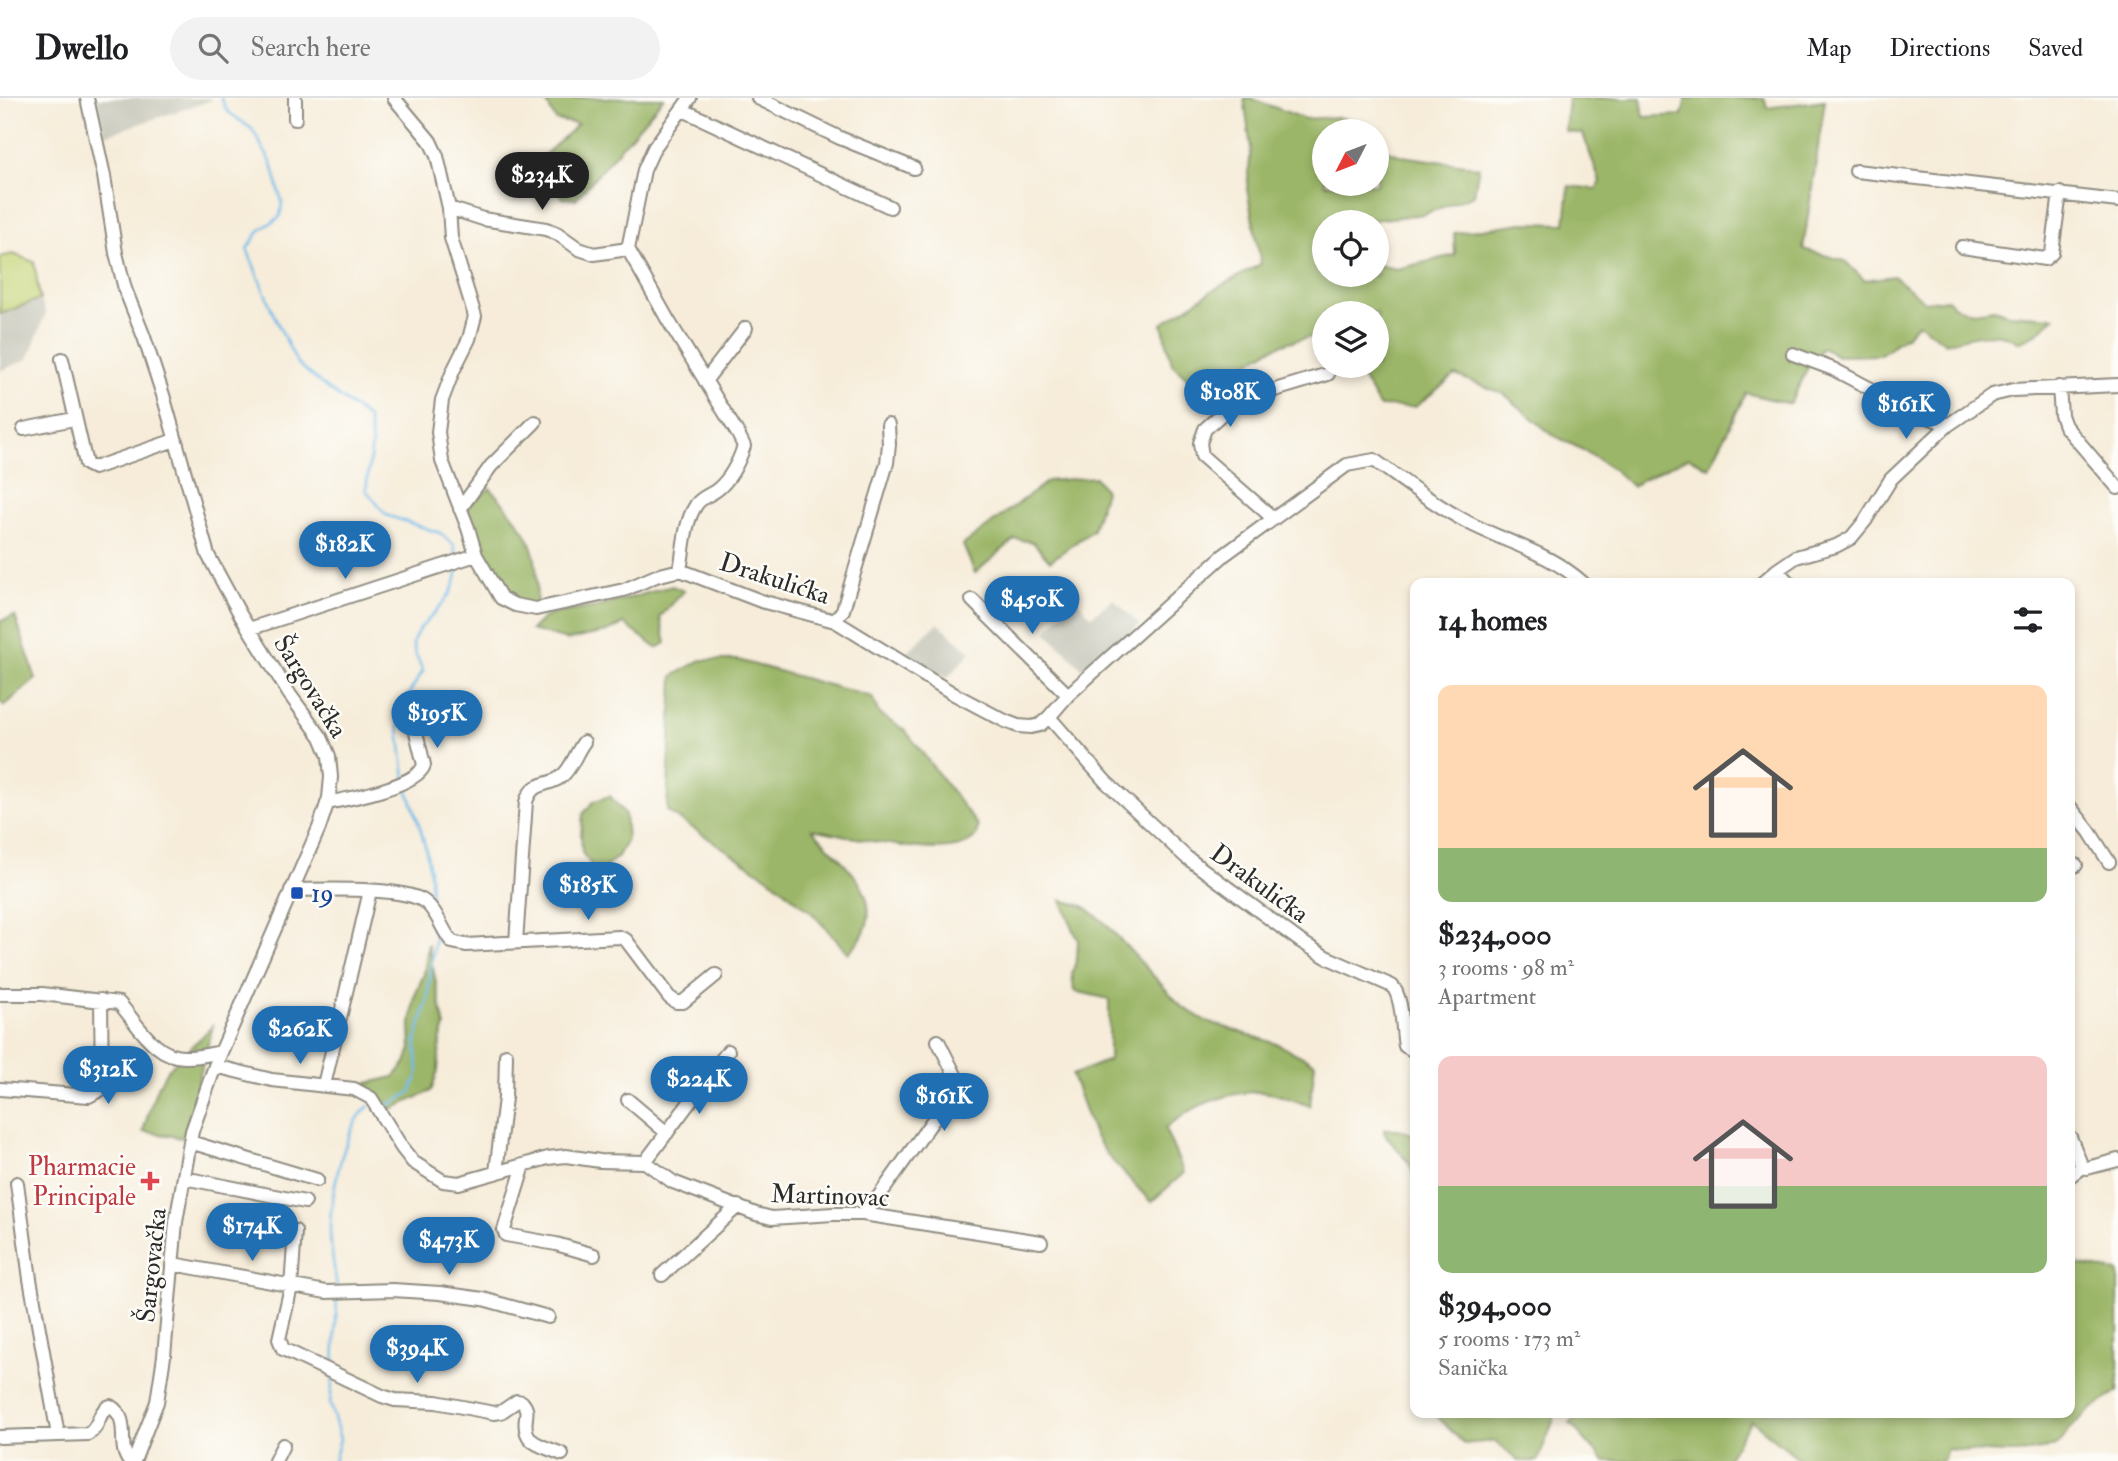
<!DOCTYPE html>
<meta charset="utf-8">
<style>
:root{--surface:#fff;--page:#f2f2f2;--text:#202124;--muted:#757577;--line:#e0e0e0;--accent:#1f6fb2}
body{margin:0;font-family:"IM FELL Double Pica",serif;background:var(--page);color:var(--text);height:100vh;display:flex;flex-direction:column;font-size:26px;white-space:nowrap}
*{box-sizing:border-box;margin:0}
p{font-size:23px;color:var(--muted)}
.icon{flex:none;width:38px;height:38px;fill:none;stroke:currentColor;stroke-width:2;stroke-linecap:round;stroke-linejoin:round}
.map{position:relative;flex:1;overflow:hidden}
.drawer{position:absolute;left:1410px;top:480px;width:665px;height:840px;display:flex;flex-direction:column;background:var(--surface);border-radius:14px;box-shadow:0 4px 10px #0003}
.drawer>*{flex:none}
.needle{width:46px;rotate:228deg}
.buttons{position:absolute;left:1312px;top:21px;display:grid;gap:14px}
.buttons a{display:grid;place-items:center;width:77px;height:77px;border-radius:50%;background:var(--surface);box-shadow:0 4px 10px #0003;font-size:35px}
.price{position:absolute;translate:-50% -60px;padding:0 16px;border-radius:24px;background:var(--accent);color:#fff;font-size:23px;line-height:46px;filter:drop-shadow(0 2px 4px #0008)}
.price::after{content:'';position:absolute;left:50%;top:42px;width:21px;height:16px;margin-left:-10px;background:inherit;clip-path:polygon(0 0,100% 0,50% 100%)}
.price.on{background:#222;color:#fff}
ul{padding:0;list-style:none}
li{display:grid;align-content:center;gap:14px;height:371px;padding:0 28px}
li span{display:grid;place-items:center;height:217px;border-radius:14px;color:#555}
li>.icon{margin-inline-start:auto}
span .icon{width:126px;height:126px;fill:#fffc;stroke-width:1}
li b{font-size:30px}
h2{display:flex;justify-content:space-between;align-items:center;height:84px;padding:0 28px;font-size:30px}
header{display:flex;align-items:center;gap:42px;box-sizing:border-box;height:98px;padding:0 35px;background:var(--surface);border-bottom:2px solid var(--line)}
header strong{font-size:33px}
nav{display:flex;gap:38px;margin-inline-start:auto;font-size:24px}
.search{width:490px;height:63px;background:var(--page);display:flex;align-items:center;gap:18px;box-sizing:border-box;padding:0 24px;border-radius:38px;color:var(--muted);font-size:26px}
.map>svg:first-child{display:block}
</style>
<header>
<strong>Dwello</strong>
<div class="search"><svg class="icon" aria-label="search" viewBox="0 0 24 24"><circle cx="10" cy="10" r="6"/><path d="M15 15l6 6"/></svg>Search here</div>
<nav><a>Map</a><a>Directions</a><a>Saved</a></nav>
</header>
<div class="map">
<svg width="2118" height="1363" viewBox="0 0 2118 1363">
<rect width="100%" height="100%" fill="#fdfcf7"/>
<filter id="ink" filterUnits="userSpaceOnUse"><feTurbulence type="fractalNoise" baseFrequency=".0143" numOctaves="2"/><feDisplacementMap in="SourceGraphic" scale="14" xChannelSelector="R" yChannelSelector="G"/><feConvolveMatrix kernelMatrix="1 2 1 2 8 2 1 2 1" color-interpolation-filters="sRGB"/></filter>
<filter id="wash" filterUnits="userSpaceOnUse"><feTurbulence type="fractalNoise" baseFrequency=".00686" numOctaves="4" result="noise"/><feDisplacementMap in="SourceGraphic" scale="28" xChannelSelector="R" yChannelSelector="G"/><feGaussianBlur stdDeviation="1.57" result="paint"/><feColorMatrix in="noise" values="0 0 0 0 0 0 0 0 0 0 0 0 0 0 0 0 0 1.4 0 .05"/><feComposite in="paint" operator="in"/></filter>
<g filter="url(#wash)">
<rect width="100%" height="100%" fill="#f6ecd9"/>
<path fill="#c5c5b8" d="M97 0H210L212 2 105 37Z
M40 201 46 215 28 261 0 273V216Z
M1075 499 1091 518 1113 501 1140 527 1085 573 1046 534Z
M938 525 971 554 947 580 906 555Z"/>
<path fill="#c4d477" stroke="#788051" stroke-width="2" d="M13 156 34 164 40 201 0 216V159Z"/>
<path fill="#9bb668" stroke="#63704a" stroke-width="2" d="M544 0H664L576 101 563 100 537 64 578 26 556 22Z
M1244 0H1250L1305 21 1336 19 1355 23 1356 33H1325V86H1377V49L1402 58 1479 69 1474 97 1425 116 1356 124H1325V177H1377V167L1397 171 1455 157 1454 135 1522 125 1565 126 1569 88 1596 91 1600 84 1583 36 1565 33 1568 0H1641L1644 19 1682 17 1686 0H1764L1767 10 1825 2 1803 151 1845 163 1864 182 1894 178 1925 204 1947 201 1959 211 1974 214 1994 211 2008 216 2054 219 2038 235 2018 244C1998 230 1969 238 1946 245L1918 225 1906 238 1879 257 1838 258 1822 250 1808 269 1790 306 1746 295 1709 370 1689 359 1641 382 1633 389 1614 372 1585 353 1551 336 1504 296 1455 277 1415 309 1379 308 1360 276 1351 268H1377V215H1325V243L1320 238C1267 243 1246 266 1208 299L1172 266 1162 226 1213 192 1261 166 1247 91 1251 51Z
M1095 379 1105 393 1093 432 1050 463 1033 444 1015 441 975 475 963 447 1048 383Z
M490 390C531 437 540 447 536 511L501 500 472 432 468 408Z
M672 488 684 493 660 519 666 545 657 550 624 526 607 534 567 542 531 532 543 520 556 515 598 509Z
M15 518 36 581 4 608 0 603V523Z
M701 562H738L872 599 879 616 905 632 978 728C978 728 976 738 976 738 956 768 843 736 812 731 836 760 887 794 862 838 859 844 852 850 848 855L813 816 773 783 667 713 673 578Z
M610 698 625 716 627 742 618 758 603 771 593 769 582 755 581 737 583 716 594 703Z
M1061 802 1084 808 1105 825 1181 908 1206 923 1277 946 1315 965 1310 1008C1295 1003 1279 995 1262 994 1227 993 1190 1008 1165 1031L1184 1075 1151 1104 1108 1058 1094 1037 1072 977 1109 962V901L1074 893 1072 875 1077 860 1078 842Z
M428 846 445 929 440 943 438 973 431 993 392 1011 364 986 394 979 406 965 411 950 410 933 415 897 424 876Z
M213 928 183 1040 143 1033 156 992 167 972Z
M1384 1031H1398L1416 1038V1083L1410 1066 1384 1035Z
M2070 1165 2118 1174V1294C2100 1304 2084 1316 2070 1331 2067 1334 2064 1341 2060 1344 2035 1362 1976 1353 1947 1351L1943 1363H1802L1751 1322 1726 1363H1604L1570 1325 1585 1314H2070Z
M1433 1314H1552L1554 1321 1538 1363H1518L1495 1343 1464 1346Z"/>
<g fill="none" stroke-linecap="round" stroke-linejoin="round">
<path stroke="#70bae8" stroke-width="2.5" d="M221 0 227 13 252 31 272 66 282 104 280 119 260 132 247 151 276 222 297 265 324 288 368 320 372 346 366 392 386 417 440 435 454 447 456 460
M405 680 397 615 423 573C420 565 414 555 413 547 412 526 462 503 457 466
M406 687C418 723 434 764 430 803
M379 1007H389L411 994 418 976 416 941 427 905 435 839 431 819
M337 1191C335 1173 331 1154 330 1136 329 1104 343 1028 369 1008
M334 1271 337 1198
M333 1278 330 1306 340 1341 334 1363"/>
</g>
</g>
<g filter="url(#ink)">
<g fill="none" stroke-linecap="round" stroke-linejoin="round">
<g stroke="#908c82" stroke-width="16">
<path id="minor" d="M87 0 104 78 116 155 125 191 144 239 163 297 208 457 241 518 290 597 321 639 329 658 331 679 329 700 319 730 215 968 192 1033 176 1124 164 1258 157 1304 134 1363
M394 0 430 43 437 58 449 110 451 140 475 218 469 241 453 273 442 302 438 334 442 363 468 430 476 457 501 500 515 507 536 511 624 492 656 478 680 472 761 503 835 523 954 596 1005 623 1018 628 1031 629 1040 627 1049 619 1105 683 1186 759 1300 843 1326 859 1392 888C1403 899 1402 932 1405 948L1416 954
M758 0 840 40 914 70
M683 12 890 109
M295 21V0
M1856 73 2118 103
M449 110 483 121 546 131 558 136 579 151 594 156 628 151
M1962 149 2045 161 2052 155 2060 95
M1793 256 1833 271 1911 312 1948 327
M62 261 86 366 94 370 175 342
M705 283 746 230
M2059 289 2061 317 2065 328 2118 390
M24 331 74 321
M460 411 491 368 535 324
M1274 421 1202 358 1200 345 1205 331 1235 304 1328 276
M680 472C684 452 684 425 696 407 701 399 711 397 718 391 730 381 739 363 744 348L738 336 668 222 628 151 644 72 654 50 690 0
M1762 485 1777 472
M1789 485 1777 472 1796 459 1836 448 1851 440 1865 423 1891 381 1948 327 1992 297 2013 292 2118 287
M972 502 1068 597
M835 523 843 512 887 365 889 346 888 327
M249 531 476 457
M1049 619 1068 597 1224 457 1347 367 1374 362C1405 384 1435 407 1469 425 1508 445 1550 455 1583 485
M327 705C348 701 418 688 424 667L413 622 414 601
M2070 709 2089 733 2109 764
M2070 770 2076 767
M291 792C320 792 404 788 425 804 438 814 441 831 452 844L466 847 619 839 626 842 669 899 676 904H683L716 877
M516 844 526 704C533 681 548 690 562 678 572 670 576 654 584 644
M0 896H42L119 905C138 926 155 961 187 959 199 959 210 956 221 954
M215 968 272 982 354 991 371 1000 402 1050 413 1064 443 1083 459 1085 548 1060 566 1058 600 1063 645 1064 673 1084 756 1116 772 1120 833 1116H863L1041 1144
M324 987 370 793
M0 991 89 998 102 991 101 902
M628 1002 667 1035
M2070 1039 2082 1069 2087 1070 2118 1062
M190 1044 317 1082
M645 1064 728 953
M524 1067 504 1132 506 1137 556 1146 594 1157
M496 1074 505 1000 506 957
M2070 1078 2082 1069
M184 1080 305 1104
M17 1085 30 1181 58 1337
M863 1116 877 1101 931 1025 957 993 958 983 938 943
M295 1133 291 1189 279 1241 283 1251 382 1298 395 1302 436 1304 494 1315 501 1314 517 1303 522 1304C527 1310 527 1313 526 1320 522 1347 542 1347 562 1356
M173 1166 326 1194 393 1192 440 1195 483 1201 548 1219
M662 1177 738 1108
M0 1339 88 1336C101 1329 97 1313 110 1308 132 1321 116 1347 129 1363
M275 1363 283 1347"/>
</g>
<use href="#minor" stroke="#fff" stroke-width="12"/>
</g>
</g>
<rect fill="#1a4fb4" stroke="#fdfcf7" stroke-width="2.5" x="290" y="788" width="14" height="14" rx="3.5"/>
<path fill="#e0444e" stroke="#fdfcf7" stroke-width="2.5" d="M146.5 1072.5h7v7h7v7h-7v7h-7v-7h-7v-7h7z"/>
<g text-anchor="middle" stroke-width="5" stroke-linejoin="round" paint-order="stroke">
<g font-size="26" fill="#2b2b2b" stroke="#fdfcf7">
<text transform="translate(775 480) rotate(18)" y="9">Drakulićka</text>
<text transform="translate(311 588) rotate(58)" y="9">Šargovačka</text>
<text transform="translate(1260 785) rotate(36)" y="9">Drakulićka</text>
<text transform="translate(830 1097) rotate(2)" y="9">Martinovac</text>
<text transform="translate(151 1167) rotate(-84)" y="9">Šargovačka</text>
</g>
<g font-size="26" fill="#164399" stroke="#fdfcf7" text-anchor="start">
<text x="311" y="804">19</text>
</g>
<g font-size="26" fill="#be3a42" stroke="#fdfcf7" text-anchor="end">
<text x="136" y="1077">Pharmacie<tspan x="136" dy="30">Principale</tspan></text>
</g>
</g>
</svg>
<div class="buttons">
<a><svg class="needle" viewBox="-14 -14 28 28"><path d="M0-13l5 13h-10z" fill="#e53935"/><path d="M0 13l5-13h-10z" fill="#757577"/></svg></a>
<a><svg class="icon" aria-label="locate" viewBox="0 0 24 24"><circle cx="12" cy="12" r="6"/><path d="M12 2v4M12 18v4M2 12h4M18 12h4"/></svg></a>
<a><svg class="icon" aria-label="layers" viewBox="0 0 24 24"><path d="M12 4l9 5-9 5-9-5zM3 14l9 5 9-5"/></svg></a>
</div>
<b class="price on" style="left:542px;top:114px">$234K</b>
<b class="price" style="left:1230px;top:331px">$108K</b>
<b class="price" style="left:1906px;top:343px">$161K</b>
<b class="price" style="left:345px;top:483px">$182K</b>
<b class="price" style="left:1032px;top:538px">$450K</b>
<b class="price" style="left:437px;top:652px">$195K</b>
<b class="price" style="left:588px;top:824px">$185K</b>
<b class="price" style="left:300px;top:968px">$262K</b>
<b class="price" style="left:108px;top:1008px">$312K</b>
<b class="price" style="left:699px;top:1018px">$224K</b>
<b class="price" style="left:944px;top:1035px">$161K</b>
<b class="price" style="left:252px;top:1165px">$174K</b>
<b class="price" style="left:449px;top:1179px">$473K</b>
<b class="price" style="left:417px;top:1287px">$394K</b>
<section class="drawer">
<h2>14 homes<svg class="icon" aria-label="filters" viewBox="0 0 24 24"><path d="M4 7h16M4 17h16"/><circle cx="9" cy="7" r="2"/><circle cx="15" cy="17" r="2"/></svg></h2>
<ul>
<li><span style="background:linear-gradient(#ffd9b3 75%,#8fb573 0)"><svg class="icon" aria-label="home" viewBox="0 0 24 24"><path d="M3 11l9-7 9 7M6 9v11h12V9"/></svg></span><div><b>$234,000</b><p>3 rooms · 98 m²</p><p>Apartment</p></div></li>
<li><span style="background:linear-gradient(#f6c9c9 60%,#8fb573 0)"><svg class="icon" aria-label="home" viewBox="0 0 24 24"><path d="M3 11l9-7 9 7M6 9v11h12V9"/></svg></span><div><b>$394,000</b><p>5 rooms · 173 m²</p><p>Sanička</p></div></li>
</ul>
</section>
</div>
